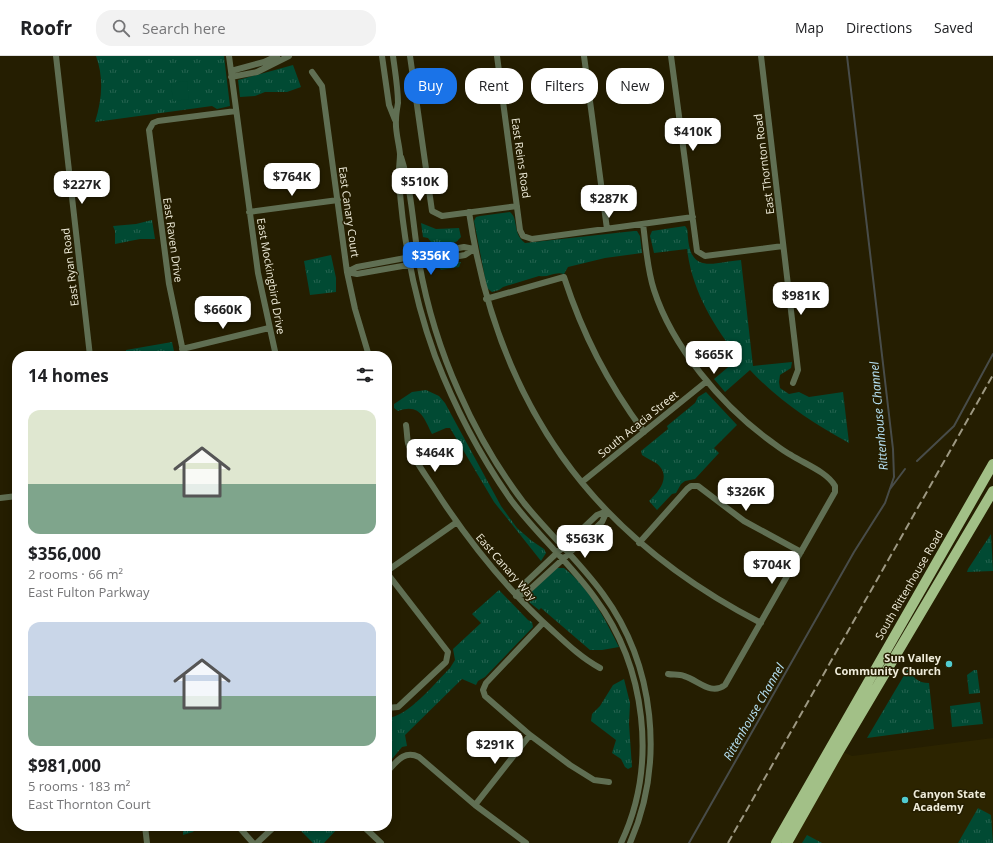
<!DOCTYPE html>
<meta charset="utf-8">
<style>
:root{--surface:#fff;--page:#f2f2f2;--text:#202124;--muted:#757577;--line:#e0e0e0;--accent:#1a73e8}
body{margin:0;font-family:"Open Sans",sans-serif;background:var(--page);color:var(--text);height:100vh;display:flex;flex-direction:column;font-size:15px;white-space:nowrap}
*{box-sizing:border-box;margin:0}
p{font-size:13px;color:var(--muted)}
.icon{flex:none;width:22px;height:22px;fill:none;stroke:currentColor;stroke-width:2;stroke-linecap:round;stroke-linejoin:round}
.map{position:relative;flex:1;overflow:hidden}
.drawer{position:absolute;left:12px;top:295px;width:380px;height:480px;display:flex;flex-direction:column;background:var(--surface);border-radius:16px;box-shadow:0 2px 10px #0003}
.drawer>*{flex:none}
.banner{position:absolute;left:404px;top:12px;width:380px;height:36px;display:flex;gap:8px}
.price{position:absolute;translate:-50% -34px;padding:0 9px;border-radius:8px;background:#fff;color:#222;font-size:13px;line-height:26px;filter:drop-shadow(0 1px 2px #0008)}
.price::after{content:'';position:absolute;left:50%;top:24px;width:12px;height:9px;margin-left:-6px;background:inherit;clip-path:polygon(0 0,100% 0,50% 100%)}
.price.selected{background:var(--accent);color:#fff}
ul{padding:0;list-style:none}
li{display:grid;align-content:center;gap:8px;height:212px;padding:0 16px}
li span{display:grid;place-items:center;height:124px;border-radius:12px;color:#555}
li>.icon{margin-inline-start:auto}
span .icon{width:72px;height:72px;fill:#fffc;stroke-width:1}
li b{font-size:17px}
h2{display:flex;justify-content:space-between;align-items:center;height:48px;padding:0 16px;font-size:17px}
.chip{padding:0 14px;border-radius:16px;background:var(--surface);box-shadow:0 2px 10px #0003;font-size:14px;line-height:36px}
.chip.selected{background:var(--accent);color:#fff}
header{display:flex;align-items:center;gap:24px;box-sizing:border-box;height:56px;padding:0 20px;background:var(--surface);border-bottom:1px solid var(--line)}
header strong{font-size:19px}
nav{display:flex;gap:22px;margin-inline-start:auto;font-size:14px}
.search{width:280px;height:36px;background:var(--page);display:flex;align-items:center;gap:10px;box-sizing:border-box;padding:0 14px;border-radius:16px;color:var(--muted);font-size:15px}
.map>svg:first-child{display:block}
</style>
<header>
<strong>Roofr</strong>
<div class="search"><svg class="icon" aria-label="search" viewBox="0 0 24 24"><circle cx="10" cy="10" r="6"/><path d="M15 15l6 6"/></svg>Search here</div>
<nav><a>Map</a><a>Directions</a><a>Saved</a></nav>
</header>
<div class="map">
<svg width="993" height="787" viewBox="0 0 993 787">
<defs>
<pattern id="grass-tufts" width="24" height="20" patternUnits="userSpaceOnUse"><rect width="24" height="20" fill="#014a33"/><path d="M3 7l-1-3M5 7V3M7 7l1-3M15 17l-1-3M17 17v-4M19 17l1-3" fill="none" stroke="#266450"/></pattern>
</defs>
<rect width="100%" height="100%" fill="#251e01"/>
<path fill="#2c2400" d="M993 682V787H792L843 696 852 700Z"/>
<path fill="url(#grass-tufts)" d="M96 0H224L230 50 217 53 212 50 95 66C102 44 104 22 96 0Z
M293 9 301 31 287 36H265L255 40 240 41 238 24Z
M510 156C519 163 512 177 525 187L634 175H637L640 180 642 197 605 202 568 211 564 218C555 215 548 222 539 220L503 231 499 234 492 236 487 232 474 165 476 161 480 160Z
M152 164 155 183H140L115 188V175L113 170 136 168Z
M421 167 436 173 459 172 461 181 456 186 434 190 428 182 423 181Z
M685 170C689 174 687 177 688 182 691 219 715 206 741 204L753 310 792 306 791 312 780 319 779 326 780 332 789 338 799 336 809 341 843 336 849 387C812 367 779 345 750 314L725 336 714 323 739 302C713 270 692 234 687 193L654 197 650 180 652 175Z
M331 199 336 222V236L310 239 304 205Z
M461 206 459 211 441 214 438 210Z
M172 286 175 300H126V294Z
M426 334 439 340 445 347 501 450 517 472 532 485 544 493 546 497 541 505 494 446 450 372H446L432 378C424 362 420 347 398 355L394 352V348L412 336Z
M706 336 737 369 714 392 719 397 695 423 685 425 681 428 676 437 672 438 657 454 649 445C660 435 672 419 656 407 651 404 646 402 642 399L641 395 668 373 667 370 695 347 698 341Z
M991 478 993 515 967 516 968 513Z
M557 512H564C589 531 605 563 619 591L602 594H590L541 552 539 554 529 546 530 537Z
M499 534 528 564 532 566 533 571 485 621 478 625 476 629 462 623 405 679 407 690 402 691 387 709V662C408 661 435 627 450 612L455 604 453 593 481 567 472 558Z
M909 611C911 621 918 627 929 627L934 673 867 682Z
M974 614H977L980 637 969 638 967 619Z
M624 623 630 647 629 668 632 711 628 713 625 711 621 703 612 697 616 684 591 665 592 658 600 650 613 629Z
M980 646 983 668 952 671 950 650Z
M978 752 991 759 993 787H958Z
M183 770H198L193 776 183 779Z
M296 770H340L324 787H313Z
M807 779 822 787H802Z"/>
<path fill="#014a33" d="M187 25 189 43 173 45 171 27Z"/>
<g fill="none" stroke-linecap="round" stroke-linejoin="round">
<path stroke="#484c49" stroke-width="2" d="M917 405 954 370 993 298
M890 433 905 413
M689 787 854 496 885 447 894 421 893 393 847 0"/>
<path stroke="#606f53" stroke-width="6" d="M56 0 90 300
M229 0 258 217 276 300
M382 0 389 49 395 64
M393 0C395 15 398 32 398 47 397 53 396 58 396 64 395 75 399 87 400 98 400 107 398 115 399 124 403 183 415 245 435 300 455 352 480 400 511 444 537 479 570 507 595 542 646 611 658 709 621 787
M410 0 432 155 442 160 517 150
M497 0 520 174 523 180 532 183 693 161
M584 0 607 173
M671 0 697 195 705 200 783 190
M761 0 798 314 793 327
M231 15 264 6 277 0
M312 16 322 30 347 216 355 253 369 300
M231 21 257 16 289 0
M401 101C412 135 413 171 419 206 427 251 440 294 459 336 476 375 498 413 524 447 549 478 580 506 603 538 655 609 665 707 630 787
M249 156 338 144
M469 156C497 346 590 479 761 567
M643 168C646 190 647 213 654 234 672 290 721 349 769 384 776 389 783 395 791 399 805 408 827 416 835 430V436L725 629C711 640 698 624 684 620 679 618 673 619 668 618
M347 216 357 218 465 199 474 193
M347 216 357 211 464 191 474 193
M486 243 564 221C583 279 607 326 644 376
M182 293 269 272
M184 300 169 228 149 74 153 67 158 65 236 55
M406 369C407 375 407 382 408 387 413 403 425 418 434 432 468 485 507 534 554 576 568 589 583 603 600 612
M582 426 707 325
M0 442 17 440
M639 487 687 433 691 430H698L744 465 801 496
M387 515 457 466
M387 517 448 596 446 606 398 651 387 652
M516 540 526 537 562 504 602 466 607 455
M516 540 522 530 597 459 607 455
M543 567 486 627 483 634 485 640 530 679 570 709 594 724 609 726
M387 716C397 705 404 694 419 701L475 749 526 787
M475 749 530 679
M145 770 147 787
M238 770 253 787
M363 770 381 787
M257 787 275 770"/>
<path stroke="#a2c087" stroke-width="10" d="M776 787 993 408
M787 787 839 695 993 435"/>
<path stroke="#9d9882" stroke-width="2" stroke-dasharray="8 4" stroke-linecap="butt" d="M728 787 993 319"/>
</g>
<g fill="#51ccd1" stroke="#251e01" stroke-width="1.5">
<circle cx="949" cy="608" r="4"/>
<circle cx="905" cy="744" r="4"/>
</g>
<g text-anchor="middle" stroke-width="3" stroke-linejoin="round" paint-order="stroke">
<g font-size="11" fill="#efecda" stroke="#251e01">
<text transform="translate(521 102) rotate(82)" y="4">East Reins Road</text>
<text transform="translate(764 108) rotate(-97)" y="4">East Thornton Road</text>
<text transform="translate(349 156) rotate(82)" y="4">East Canary Court</text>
<text transform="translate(173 184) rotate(82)" y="4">East Raven Drive</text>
<text transform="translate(70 211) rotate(-97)" y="4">East Ryan Road</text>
<text transform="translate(271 220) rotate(80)" y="4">East Mockingbird Drive</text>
<text transform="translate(638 368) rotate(-39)" y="4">South Acacia Street</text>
<text transform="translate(506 511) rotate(49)" y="4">East Canary Way</text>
<text transform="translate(909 529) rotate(-60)" y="4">South Rittenhouse Road</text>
</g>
<g font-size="11" font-weight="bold" fill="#efecda" stroke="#251e01" text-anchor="end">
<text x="941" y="606">Sun Valley<tspan x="941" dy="13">Community Church</tspan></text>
<text x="913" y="742" text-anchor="start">Canyon State<tspan x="913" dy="13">Academy</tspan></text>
</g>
<g font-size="12" font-style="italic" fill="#b7e3f6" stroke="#251e01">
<text transform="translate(879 360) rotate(-95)" y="4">Rittenhouse Channel</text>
<text transform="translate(754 656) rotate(-60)" y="4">Rittenhouse Channel</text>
</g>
</g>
</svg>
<b class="price" style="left:693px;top:96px">$410K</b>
<b class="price" style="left:292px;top:141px">$764K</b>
<b class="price" style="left:420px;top:146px">$510K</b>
<b class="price" style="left:82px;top:149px">$227K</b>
<b class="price" style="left:609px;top:163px">$287K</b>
<b class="price selected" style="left:431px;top:220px">$356K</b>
<b class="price" style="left:801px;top:260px">$981K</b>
<b class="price" style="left:223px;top:274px">$660K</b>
<b class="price" style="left:714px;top:319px">$665K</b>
<b class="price" style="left:435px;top:417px">$464K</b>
<b class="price" style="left:746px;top:456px">$326K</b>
<b class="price" style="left:585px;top:503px">$563K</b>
<b class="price" style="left:772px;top:529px">$704K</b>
<b class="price" style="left:495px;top:709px">$291K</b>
<div class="banner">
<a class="chip selected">Buy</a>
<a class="chip">Rent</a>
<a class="chip">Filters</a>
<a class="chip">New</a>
</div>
<section class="drawer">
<h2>14 homes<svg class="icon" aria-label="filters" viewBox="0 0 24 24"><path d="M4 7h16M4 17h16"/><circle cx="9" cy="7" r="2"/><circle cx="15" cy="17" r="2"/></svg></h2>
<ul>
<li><span style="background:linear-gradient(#dfe7d0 60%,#7fa58c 0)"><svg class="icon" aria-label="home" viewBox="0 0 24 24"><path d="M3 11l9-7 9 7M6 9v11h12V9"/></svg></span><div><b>$356,000</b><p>2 rooms · 66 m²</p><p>East Fulton Parkway</p></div></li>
<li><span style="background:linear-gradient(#c9d6e8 60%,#7fa58c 0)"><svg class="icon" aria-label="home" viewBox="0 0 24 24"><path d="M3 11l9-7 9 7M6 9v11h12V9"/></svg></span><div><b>$981,000</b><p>5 rooms · 183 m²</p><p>East Thornton Court</p></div></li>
</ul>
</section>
</div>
